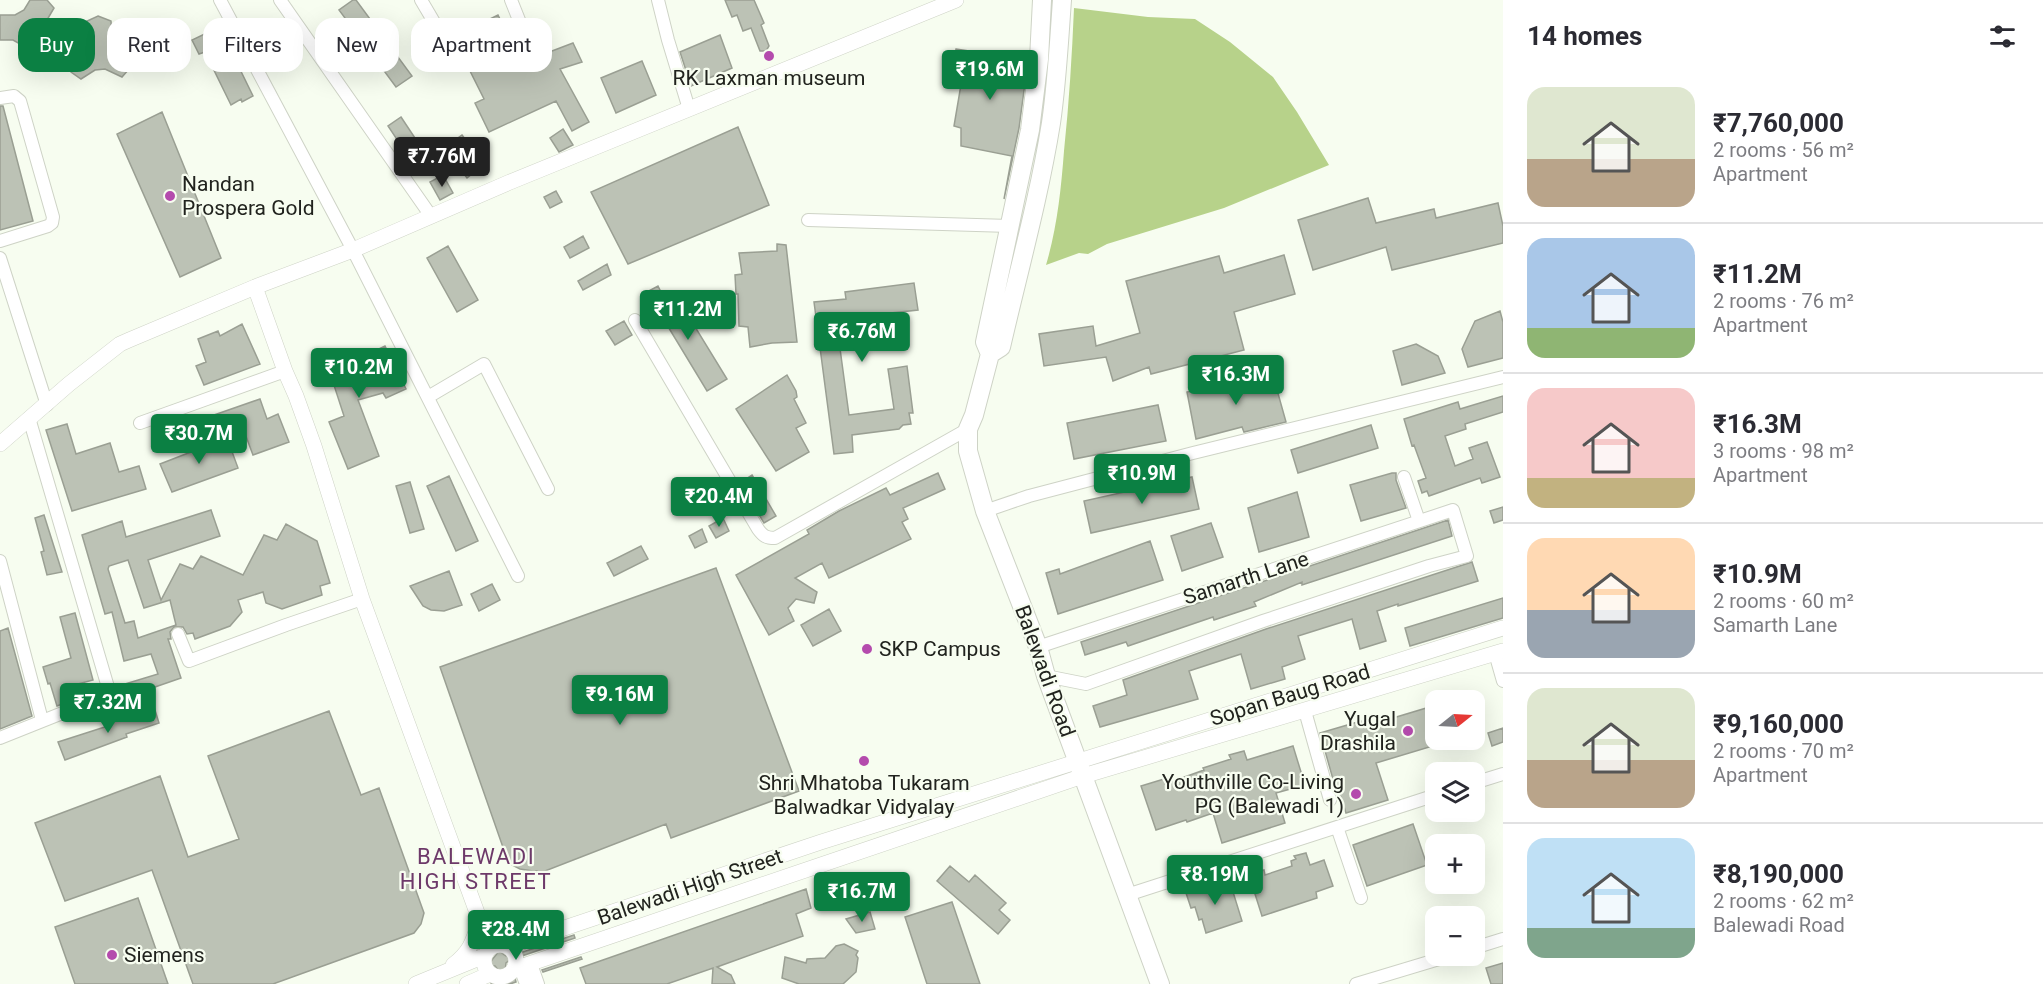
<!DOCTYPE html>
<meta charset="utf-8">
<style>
:root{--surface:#fff;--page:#f7f7f7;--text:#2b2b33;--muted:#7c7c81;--line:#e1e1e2;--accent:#0b8043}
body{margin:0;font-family:Roboto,sans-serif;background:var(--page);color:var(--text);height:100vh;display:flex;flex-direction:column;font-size:22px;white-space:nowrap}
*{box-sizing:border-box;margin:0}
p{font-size:20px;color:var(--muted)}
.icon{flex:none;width:33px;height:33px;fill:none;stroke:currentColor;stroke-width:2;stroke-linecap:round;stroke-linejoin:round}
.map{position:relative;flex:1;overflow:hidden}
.side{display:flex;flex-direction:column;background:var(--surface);width:540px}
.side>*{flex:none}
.top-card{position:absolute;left:18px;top:18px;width:570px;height:54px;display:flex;gap:12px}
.needle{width:39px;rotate:72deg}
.tools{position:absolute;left:1425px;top:690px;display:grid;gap:12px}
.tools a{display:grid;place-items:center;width:60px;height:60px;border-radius:12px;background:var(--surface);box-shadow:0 6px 24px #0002;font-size:30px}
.price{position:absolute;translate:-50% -51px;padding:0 14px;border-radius:6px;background:var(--accent);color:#fff;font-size:20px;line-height:39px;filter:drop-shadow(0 2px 3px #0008)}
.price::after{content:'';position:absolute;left:50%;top:36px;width:18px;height:14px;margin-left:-9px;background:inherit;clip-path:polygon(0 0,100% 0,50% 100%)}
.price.current{background:#222;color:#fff}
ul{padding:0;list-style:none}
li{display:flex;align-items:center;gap:18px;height:150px;padding:0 24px}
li+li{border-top:2px solid var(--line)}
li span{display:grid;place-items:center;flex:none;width:168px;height:120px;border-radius:18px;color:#555}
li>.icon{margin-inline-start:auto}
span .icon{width:72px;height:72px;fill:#fffc;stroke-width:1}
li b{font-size:26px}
h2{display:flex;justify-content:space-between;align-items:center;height:72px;padding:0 24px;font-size:26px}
.tag{padding:0 21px;border-radius:18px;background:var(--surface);box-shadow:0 6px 24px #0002;font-size:21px;line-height:54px}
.tag.current{background:var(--accent);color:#fff}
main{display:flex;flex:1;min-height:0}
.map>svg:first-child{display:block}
</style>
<main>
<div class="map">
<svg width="1503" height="984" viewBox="0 0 1503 984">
<rect width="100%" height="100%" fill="#f7fdf0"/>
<path fill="#b7d28a" d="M1074 8 1148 17 1195 19 1230 42 1273 77 1297 112 1329 165 1224 208 1107 244 1088 254 1079 253 1046 265C1057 228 1061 190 1064 151 1069 103 1072 56 1074 8Z"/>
<path fill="#bcc2b5" stroke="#9a9f93" stroke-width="1.5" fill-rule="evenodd" d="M30 0H47L54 8 44 25V31L54 48 45 59 31 60 22 45 13 40H0V15H15L24 10Z
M353 0H356L412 76 396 87 339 10Z
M725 0H754L764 23 761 25 769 46 766 51H760L751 28 743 31 737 15 732 17Z
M498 15 524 67 552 51 573 43 582 62 560 69 589 122 572 131 556 101 489 132 475 103 484 99 453 37Z
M98 16 111 21 112 39 118 48 132 54 130 68 122 77 105 69 95 70 81 79 71 72 67 58 84 47 86 41 85 22Z
M215 29 228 53 231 51 253 96 242 102 241 99 231 105 205 52 199 54 192 40Z
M720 35 732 68 691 86 680 52Z
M956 49 1028 60 1019 128 1004 199 1012 156 961 146V128L954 126 963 73 953 71Z
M642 61 656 95 616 113 601 78Z
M0 106H3L33 221 0 230Z
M162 112 221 258 180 277 117 134Z
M401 117 417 141 404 150 388 126Z
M738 127 769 205 628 264 591 192Z
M563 129 573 145 559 152 550 138Z
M462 135 484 164 467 178 444 148Z
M443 175 453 193 440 200 430 182Z
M556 191 562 202 550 208 544 197Z
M1368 198 1376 223 1434 209 1436 218 1498 203 1503 226V243L1392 270 1386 247 1313 270 1298 220Z
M583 236 589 248 570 258 564 247Z
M777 244 786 245 797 342 772 343 750 347 748 327 739 326 738 294H736L735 275 742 274 739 253 777 251Z
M448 246 478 300 457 312 427 258Z
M1284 255 1295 294 1234 312 1244 350 1151 374 1149 367 1113 381 1106 357 1044 366 1039 334 1093 326 1096 346 1140 333 1126 281 1219 256 1224 273Z
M607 264 611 275 583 290 578 281Z
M914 283 918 310 836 319 849 415 894 409 888 369 907 366 913 413H909L911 424 903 425 899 429 852 435 853 452 834 454 814 302 846 299 845 292Z
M658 286 677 324 689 317 727 379 707 391 661 315 655 317 643 294Z
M1500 311 1503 322V358L1468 367 1462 349 1475 321Z
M624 321 632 335 615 345 606 331Z
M242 324 260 364 204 385 196 366 206 362 198 339 218 331 220 336Z
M1416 344 1438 356 1445 373 1402 385 1393 351Z
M385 346 406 389 386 398 383 393 358 400 379 456 348 469 329 422 344 416 332 379 327 380 321 360 353 350 356 360Z
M1272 372 1286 422 1244 432 1242 427 1196 439 1187 392Z
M787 375 796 391 797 397 794 399 806 423 796 428 809 452 776 471 736 409Z
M1503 396V412L1465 424 1466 429 1445 436 1455 466 1473 459 1469 448 1487 442 1500 477 1482 483 1480 478 1429 496 1427 491 1422 493 1418 481 1426 478 1414 445 1412 446 1404 419 1458 402 1460 409Z
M260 399 267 419 278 414 289 442 253 455 241 423 219 431 214 415Z
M1158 405 1166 441 1074 459 1067 423Z
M67 424 76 454 110 443 119 472 139 466 146 489 72 511 46 430Z
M1371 425 1378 448 1298 473 1291 450Z
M227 438 238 468 172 492 160 464Z
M938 473 945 489 903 508 908 519 902 522 911 539 829 578 822 563 795 578 817 592 814 603 796 599 788 608 794 621 769 635 736 575 809 534 807 530 839 511 886 488 890 495Z
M1392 473H1396V480L1406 508 1361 521 1350 485Z
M752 475 776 516 764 523 740 483Z
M449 476 478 541 456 551 427 486Z
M1192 477 1199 509 1091 533 1084 501Z
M410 482 424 529 410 533 396 486Z
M1297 492 1309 537 1259 552 1248 508Z
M1503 507V520L1494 523 1490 511Z
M211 510 220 536 148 560 161 600 180 564 193 569 201 556 243 575 264 535 277 540 286 524 317 541 330 583 320 586 322 595 282 609 266 603 263 592 238 600 242 612 230 626 195 639 193 633 187 634 183 627H174L170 632 171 639H168L181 678 129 696 125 684 158 674 151 654 124 661 112 612 105 614 82 535 122 521 126 537ZM128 560 144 608 170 600 176 625 138 638 134 621 125 623 108 569 109 566Z
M44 515 62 572 47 575 41 552 44 551 35 518Z
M723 518 729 531 716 538 709 526Z
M1448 520 1452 536 1302 585V582L1254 602 1256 606 1214 620 1213 617 1128 646 1126 642 1085 655 1081 642Z
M1211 523 1223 557 1182 571 1171 536Z
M702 529 707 542 695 548 689 536Z
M1150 541 1163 580 1058 614 1046 573 1059 569 1060 574Z
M641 546 648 559 614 576 607 563Z
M1472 562 1478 581 1398 606V604L1377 611 1386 641 1360 649 1352 619 1298 636 1305 659 1282 667 1285 679 1251 689 1241 654 1189 671 1198 699 1100 727 1093 706 1127 695 1123 680 1266 629Z
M716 568 799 791 671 838 666 824 545 871H533L520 869 512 865 506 856 440 667Z
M449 571 462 605 444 611 431 610 423 606 410 586Z
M492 584 500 600 479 611 471 594Z
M1503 598V618L1410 646 1405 628Z
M829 609 841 631 813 646 801 625Z
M75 613 93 680 74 685 78 698 57 706 50 683 48 684 43 667 71 658 60 617Z
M8 628 32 716 0 729V631Z
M1433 706 1436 715V745L1376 763 1388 800 1346 813 1341 797H1338L1320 733 1361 721 1363 727Z
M154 707 159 723 126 734 127 737 65 760 58 742 111 725 110 722Z
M329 711 361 795 379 788 424 913 421 924 414 933 273 984H193L152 870 65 901 35 823 160 776 188 857 239 839 208 756Z
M1503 728V742L1492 746 1488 733Z
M1293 746 1305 785 1276 793 1285 823 1222 843 1213 813 1187 822 1186 820 1156 830 1141 786 1164 779 1165 784 1204 770 1203 768 1231 759 1229 755 1244 751 1247 760Z
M1413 824 1427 865 1367 886 1353 845Z
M1306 853 1310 865 1324 860 1333 886 1316 892 1317 898 1262 916 1248 872 1259 868 1260 871 1264 870 1265 875 1292 866 1291 861 1296 859 1294 856Z
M950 866 969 882 975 875 1006 903 999 910 1010 920 998 934 937 881Z
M1229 879 1242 921 1206 933 1202 919 1199 920 1195 907 1191 908 1186 893Z
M806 889 811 908 796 914 803 936 717 967 731 975 735 984H712L713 968 667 984H586L580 968Z
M138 898 168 984H75L55 927Z
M952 902 980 984H927L905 917Z
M870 912 875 929 856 933 846 919Z
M574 935 575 938 510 960 506 963 505 972 508 977 515 978 516 982 510 984H491L498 979 499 971 495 966 488 965 499 951 506 956H511Z
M844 944 858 951 856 955 858 958 856 972 843 984H799L782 978 785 957 806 963 807 959 825 958 836 946Z
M581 957 582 959 543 972 542 970Z
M1503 963V984H1491L1486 968Z"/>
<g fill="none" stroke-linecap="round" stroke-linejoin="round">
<g stroke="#ced3c6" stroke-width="14">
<path id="minor" d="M220 0 353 250 518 576
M280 0 431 216
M421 0 434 22
M511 0 525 35
M658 0 668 40 689 109
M0 98 14 96 20 101 53 217 52 223 48 226 0 241
M808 220 1010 226
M0 258 47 405
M635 320 758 529C763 536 766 538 775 538L968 429
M428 397 484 364 548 489
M140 423 285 371
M1404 477 1419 521
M985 511 1029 496 1193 453 1503 377
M0 561 42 720
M178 634 189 661 286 625 362 599
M1038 647 1453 510 1467 556 1429 566 1263 621 1086 684 1046 676
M1495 653 1503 681
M1305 711 1330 800
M0 738 110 694 29 418
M1474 783 1503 774
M1337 827 1361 898
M1127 895 1436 795
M1474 948 1503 939
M531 964 538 984
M520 968 526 984
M1356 984 1449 956"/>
</g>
<g stroke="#ced3c6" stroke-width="16">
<path id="tertiary" d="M255 287 285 371 296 396 314 446 362 599 490 948
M0 444 69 384 120 344 129 340 255 287 353 250 510 182 956 0
M480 920 512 933 534 937
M484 961a16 16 0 1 1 32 0a16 16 0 1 1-32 0Z
M508 947 821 842 1503 628
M453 965C471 951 473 941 480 920
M514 969 1083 776 1503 651
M416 984 484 956
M467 984 490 974"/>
</g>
<g stroke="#ced3c6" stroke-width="20">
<path id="secondary" d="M1042 0 1039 59 1030 130 985 342 990 354 974 415 968 429V451L985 511 1038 647 1046 676 1160 984
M990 354 1001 347C1018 273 1039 198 1051 123 1057 82 1059 41 1062 0"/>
</g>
<use href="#minor" stroke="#fff" stroke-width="12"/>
<use href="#tertiary" stroke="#fff" stroke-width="15"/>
<use href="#secondary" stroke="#fff" stroke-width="18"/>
</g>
<g fill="#b44bad" stroke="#f7fdf0" stroke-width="2">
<circle cx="769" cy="56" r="6"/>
<circle cx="170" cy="196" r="6"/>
<circle cx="867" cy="649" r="6"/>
<circle cx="1408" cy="731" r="6"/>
<circle cx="864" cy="761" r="6"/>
<circle cx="1356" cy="794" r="6"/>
<circle cx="112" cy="955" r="6"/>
</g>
<g text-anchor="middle" stroke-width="4.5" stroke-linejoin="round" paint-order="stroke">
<g font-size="21" fill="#21231e" stroke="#f7fdf0" text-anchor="start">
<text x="769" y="85" text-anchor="middle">RK Laxman museum</text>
<text x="182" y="191">Nandan<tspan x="182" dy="24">Prospera Gold</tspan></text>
<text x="879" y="656">SKP Campus</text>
<text x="1396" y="726" text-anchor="end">Yugal<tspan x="1396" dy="24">Drashila</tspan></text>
<text x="1344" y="789" text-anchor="end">Youthville Co-Living<tspan x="1344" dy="24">PG (Balewadi 1)</tspan></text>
<text x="864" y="790" text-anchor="middle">Shri Mhatoba Tukaram<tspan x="864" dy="24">Balwadkar Vidyalay</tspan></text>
<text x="124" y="962">Siemens</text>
</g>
<g font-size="21" fill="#21231e" stroke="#f7fdf0">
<text transform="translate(1246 578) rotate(-18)" y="7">Samarth Lane</text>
<text transform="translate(1045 671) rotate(70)" y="7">Balewadi Road</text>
<text transform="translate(1290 695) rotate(-17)" y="7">Sopan Baug Road</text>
<text transform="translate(690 887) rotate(-19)" y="7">Balewadi High Street</text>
</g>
<g font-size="22" letter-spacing="1.5" fill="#6d3969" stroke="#f7fdf0">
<text x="476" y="864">BALEWADI<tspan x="476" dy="25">HIGH STREET</tspan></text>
</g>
</g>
</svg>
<div class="tools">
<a><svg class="needle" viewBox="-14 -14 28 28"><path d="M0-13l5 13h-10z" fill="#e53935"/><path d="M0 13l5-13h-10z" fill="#7c7c81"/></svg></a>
<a><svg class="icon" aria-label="layers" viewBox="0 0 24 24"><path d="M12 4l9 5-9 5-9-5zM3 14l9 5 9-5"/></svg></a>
<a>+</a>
<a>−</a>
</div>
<b class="price" style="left:990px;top:101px">₹19.6M</b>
<b class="price current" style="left:442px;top:188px">₹7.76M</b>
<b class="price" style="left:688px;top:341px">₹11.2M</b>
<b class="price" style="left:862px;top:363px">₹6.76M</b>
<b class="price" style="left:359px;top:399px">₹10.2M</b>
<b class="price" style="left:1236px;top:406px">₹16.3M</b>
<b class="price" style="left:199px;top:465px">₹30.7M</b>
<b class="price" style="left:1142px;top:505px">₹10.9M</b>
<b class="price" style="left:719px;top:528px">₹20.4M</b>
<b class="price" style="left:620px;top:726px">₹9.16M</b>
<b class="price" style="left:108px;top:734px">₹7.32M</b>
<b class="price" style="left:1215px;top:906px">₹8.19M</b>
<b class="price" style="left:862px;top:923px">₹16.7M</b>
<b class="price" style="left:516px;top:961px">₹28.4M</b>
<div class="top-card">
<a class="tag current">Buy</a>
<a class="tag">Rent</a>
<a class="tag">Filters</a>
<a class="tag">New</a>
<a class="tag">Apartment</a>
</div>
</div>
<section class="side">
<h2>14 homes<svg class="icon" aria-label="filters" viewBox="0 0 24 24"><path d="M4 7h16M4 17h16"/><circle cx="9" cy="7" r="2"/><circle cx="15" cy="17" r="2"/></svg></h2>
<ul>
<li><span style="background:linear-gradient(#dfe7d0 60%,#b9a48a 0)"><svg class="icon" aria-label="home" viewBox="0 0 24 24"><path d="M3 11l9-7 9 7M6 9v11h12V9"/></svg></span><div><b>₹7,760,000</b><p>2 rooms · 56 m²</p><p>Apartment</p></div></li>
<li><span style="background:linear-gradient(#a9c7e8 75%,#8fb573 0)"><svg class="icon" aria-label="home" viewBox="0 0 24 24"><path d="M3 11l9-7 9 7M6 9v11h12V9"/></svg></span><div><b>₹11.2M</b><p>2 rooms · 76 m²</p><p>Apartment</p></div></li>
<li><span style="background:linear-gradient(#f6c9c9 75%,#c2b280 0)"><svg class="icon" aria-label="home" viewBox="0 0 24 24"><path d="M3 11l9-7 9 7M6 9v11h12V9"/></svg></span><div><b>₹16.3M</b><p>3 rooms · 98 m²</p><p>Apartment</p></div></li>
<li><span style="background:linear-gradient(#ffd9b3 60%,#9aa5b1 0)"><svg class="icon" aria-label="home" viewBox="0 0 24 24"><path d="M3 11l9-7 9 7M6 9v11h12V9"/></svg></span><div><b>₹10.9M</b><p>2 rooms · 60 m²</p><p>Samarth Lane</p></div></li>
<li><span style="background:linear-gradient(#dfe7d0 60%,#b9a48a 0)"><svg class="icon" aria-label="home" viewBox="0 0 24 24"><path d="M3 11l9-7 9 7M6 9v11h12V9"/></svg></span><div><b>₹9,160,000</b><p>2 rooms · 70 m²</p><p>Apartment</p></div></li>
<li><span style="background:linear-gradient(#bfe0f5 75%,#7fa58c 0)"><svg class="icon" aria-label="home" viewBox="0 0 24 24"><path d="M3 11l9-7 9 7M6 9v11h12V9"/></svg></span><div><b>₹8,190,000</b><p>2 rooms · 62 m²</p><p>Balewadi Road</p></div></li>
</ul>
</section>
</main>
